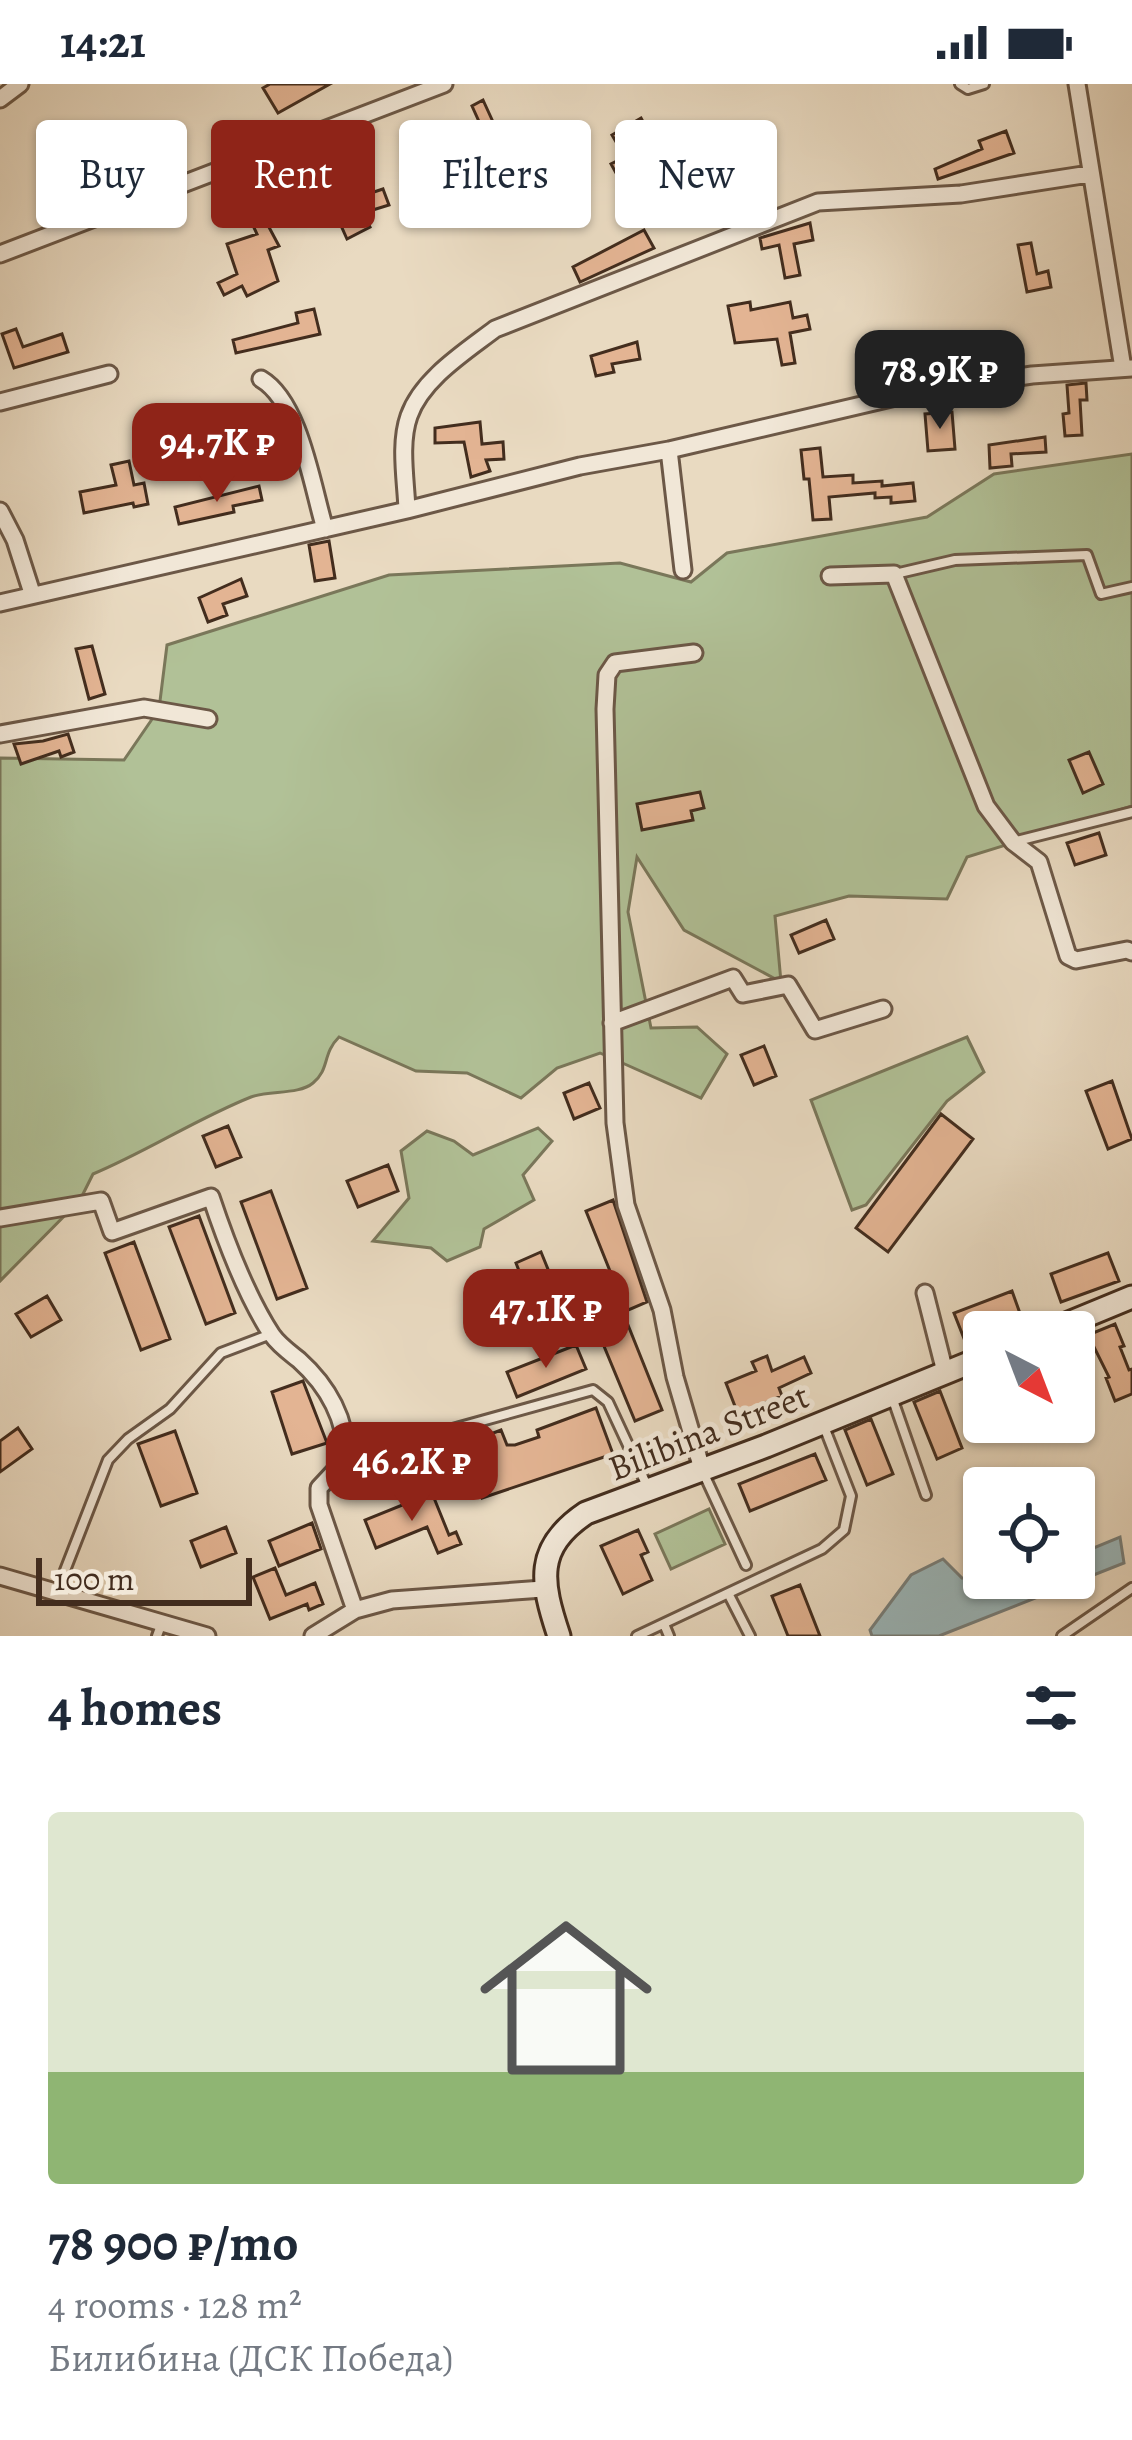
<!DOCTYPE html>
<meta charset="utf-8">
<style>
:root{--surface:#fff;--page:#f2f2f3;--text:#1f2937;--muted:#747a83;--line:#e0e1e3;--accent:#8f2418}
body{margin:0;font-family:Alegreya,serif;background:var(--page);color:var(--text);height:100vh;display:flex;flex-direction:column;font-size:45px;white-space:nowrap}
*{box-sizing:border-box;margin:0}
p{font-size:39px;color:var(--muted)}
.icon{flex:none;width:66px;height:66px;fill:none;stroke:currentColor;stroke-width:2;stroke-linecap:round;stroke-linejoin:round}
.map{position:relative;height:1552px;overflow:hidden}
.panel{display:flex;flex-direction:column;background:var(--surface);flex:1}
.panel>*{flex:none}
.banner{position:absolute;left:36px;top:36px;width:1062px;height:108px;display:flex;gap:24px}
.needle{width:78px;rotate:138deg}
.tools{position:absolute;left:963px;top:1227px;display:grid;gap:24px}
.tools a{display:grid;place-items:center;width:132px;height:132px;border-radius:12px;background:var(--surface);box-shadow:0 3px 9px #0004;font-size:60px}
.scale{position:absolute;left:36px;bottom:30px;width:216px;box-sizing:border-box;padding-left:12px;border:6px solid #432d1e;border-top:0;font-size:33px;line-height:42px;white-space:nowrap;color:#432d1e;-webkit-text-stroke:9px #f1e7d7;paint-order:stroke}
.price{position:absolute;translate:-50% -102px;padding:0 27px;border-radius:24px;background:var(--accent);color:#fff;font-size:39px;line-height:78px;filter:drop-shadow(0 3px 6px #0008)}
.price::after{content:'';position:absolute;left:50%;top:72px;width:36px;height:27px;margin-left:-18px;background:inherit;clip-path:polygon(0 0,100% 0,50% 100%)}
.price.on{background:#222;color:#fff}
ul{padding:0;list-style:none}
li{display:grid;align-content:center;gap:24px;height:636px;padding:0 48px}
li+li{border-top:3px solid var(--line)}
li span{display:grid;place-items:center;height:372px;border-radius:12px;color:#555}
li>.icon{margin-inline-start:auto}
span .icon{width:216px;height:216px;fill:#fffc;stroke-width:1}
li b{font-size:51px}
h2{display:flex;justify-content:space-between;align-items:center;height:144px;padding:0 48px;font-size:51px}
.pill{padding:0 42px;border-radius:12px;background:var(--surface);box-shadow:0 3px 9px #0004;font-size:42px;line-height:108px}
.pill.on{background:var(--accent);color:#fff}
.status{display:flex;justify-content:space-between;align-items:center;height:84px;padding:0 60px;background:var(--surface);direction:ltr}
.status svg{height:33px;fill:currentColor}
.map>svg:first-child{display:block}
</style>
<div class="status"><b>14:21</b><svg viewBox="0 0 49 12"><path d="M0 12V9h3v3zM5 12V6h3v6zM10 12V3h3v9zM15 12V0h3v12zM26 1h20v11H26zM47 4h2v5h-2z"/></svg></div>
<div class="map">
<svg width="1132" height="1552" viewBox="0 0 1132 1552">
<rect width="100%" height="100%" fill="#e9dac1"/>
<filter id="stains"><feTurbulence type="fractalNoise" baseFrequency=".00167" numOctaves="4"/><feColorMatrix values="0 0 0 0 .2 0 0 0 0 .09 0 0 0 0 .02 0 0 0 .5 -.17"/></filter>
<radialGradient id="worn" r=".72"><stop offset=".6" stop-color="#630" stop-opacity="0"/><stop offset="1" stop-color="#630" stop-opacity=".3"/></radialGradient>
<path fill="#b1c197" stroke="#7a775a" stroke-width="3" d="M1132 370V722L967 773 947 815 849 812 775 832 781 898 684 846 637 773 628 828 651 944 697 943 727 970 701 1014 600 969 557 984 521 1014 467 989 416 987 339 953C322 970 330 985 313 999 299 1011 269 1006 251 1013 196 1035 148 1067 93 1090L80 1116 0 1197V674L124 676 159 625 167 561 389 491 620 479 691 498 727 469 927 433 994 390Z
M967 953 984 988 947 1017 866 1121 852 1126 811 1016Z
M538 1044 552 1057 523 1091 534 1116 484 1145 480 1163 447 1177 431 1164 373 1157 409 1114 401 1067 427 1047 454 1057 473 1071Z
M709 1425 725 1460 671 1485 655 1450Z"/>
<path fill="#9bb8bc" stroke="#78807d" stroke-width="3" d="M1120 1453 1124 1479 939 1552H872L870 1546 911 1491 943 1475 962 1494C1000 1498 1035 1494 1074 1494V1472Z"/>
<path fill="#e3b493" stroke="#432d1e" stroke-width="3" d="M270 0H330L278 29 263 4Z
M483 16 499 51 467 66 460 52 481 42 472 22Z
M641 34 661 71 641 81 644 87 621 98 611 80 625 73 612 51Z
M1006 47 1014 69 938 95 935 85 982 65 979 57Z
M383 105 389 121 363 129 370 143 347 155 334 126 318 134 309 115 327 107 331 117 352 107 356 114Z
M255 117 279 162 268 166 278 197 247 212 242 202 224 211 218 199 237 190 227 160 257 150 244 122Z
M810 139 813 156 794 160 800 191 785 194 779 161 762 165 760 154Z
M644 146 654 164 580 198 573 183Z
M1031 159 1037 190 1048 187 1051 203 1027 208 1018 161Z
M750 218 751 226 790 218 793 234 807 231 810 245 790 249 795 279 782 281 777 255 735 259 728 222Z
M314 225 320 250 236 269 233 256 298 239 296 229Z
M16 245 23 263 62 250 68 268 14 284 2 250Z
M637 258 640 275 612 280 614 288 596 292 591 272Z
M1086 299 1087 316H1080L1082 351 1065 352 1063 330 1069 329 1067 301Z
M952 328 955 365 928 367 925 330Z
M480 338 482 360 503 358 504 375 486 376 490 387 471 393 464 358 435 359V344Z
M1045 353 1046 368 1011 370 1012 382 990 384 989 361Z
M820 364 823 393 853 391V399L882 397V402L913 399 915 417 891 419V413L875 414V409L829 413 831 435 813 436 809 395H804L801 366Z
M129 377 134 401 144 399 148 420 134 423 133 419 84 429 80 408 116 401 111 381Z
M259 402 262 416 233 422 234 428 179 440 175 423Z
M329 457 335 494 315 497 309 461Z
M241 495 247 512 223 520 227 531 208 538 199 514Z
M92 562 105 610 89 615 76 565Z
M68 650 74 668 61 673 59 667 21 680 14 660 43 657Z
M1089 668 1103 700 1083 709 1069 676Z
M700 708 704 724 691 727 693 736 642 746 637 720Z
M1099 749 1106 771 1075 781 1067 759Z
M826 836 834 855 799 869 791 851Z
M764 962 776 992 754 1001 741 971Z
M1112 997 1132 1055 1108 1065 1086 1007Z
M589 999 600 1024 574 1035 564 1009Z
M941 1030 973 1055 888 1168 856 1144Z
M228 1042 241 1073 216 1083 203 1052Z
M388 1081 398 1107 358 1123 347 1097Z
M271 1107 307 1204 277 1215 241 1118Z
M613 1116 647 1218 626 1227 586 1127Z
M199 1132 235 1229 206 1240 169 1143Z
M134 1158 170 1255 141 1266 105 1169Z
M541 1168 554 1200 528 1210 516 1179Z
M1108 1169 1119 1197 1061 1218 1051 1190Z
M1012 1207 1022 1235 965 1257 954 1229Z
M47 1212 61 1236 31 1253 16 1230Z
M622 1226 662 1326 635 1337 594 1238Z
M1115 1240 1124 1262 1120 1263 1129 1286 1132 1285V1310L1115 1317 1106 1294 1109 1293 1088 1251Z
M576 1261 586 1285 517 1313 507 1288Z
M767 1272 772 1287 804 1273 811 1289 779 1304 782 1312 738 1330 726 1299 756 1287 752 1278Z
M303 1297 327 1359 292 1370 272 1308Z
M940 1307 962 1364 937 1375 914 1318Z
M596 1324 613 1370 482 1414 465 1367 485 1359 483 1353 501 1346 507 1361H515L539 1353 537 1346Z
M871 1335 893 1390 867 1401 845 1346Z
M18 1344 32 1365 0 1388V1357Z
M175 1347 197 1409 161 1422 138 1360Z
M815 1370 826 1396 750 1427 739 1400Z
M432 1409 449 1451 456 1448 461 1460 438 1469 427 1443 376 1464 365 1436Z
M312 1439 321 1465 279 1482 269 1457Z
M226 1443 236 1469 201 1483 191 1457Z
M638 1446 648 1468 641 1471 652 1496 623 1510 601 1462Z
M275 1484 286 1511 315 1499 323 1520 309 1526 307 1520 270 1535 253 1493Z
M800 1501 820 1552H788L772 1512Z"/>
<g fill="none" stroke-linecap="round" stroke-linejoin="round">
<g stroke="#6c5847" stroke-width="14">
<path id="service" d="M960 0 968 5 984 0
M895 490 955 476 1087 471 1101 510 1132 503
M1017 757 1132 728
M893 1316 926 1411
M348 1374 593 1306 608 1318 648 1404
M702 1386 746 1481
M57 1507 108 1376 128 1355 170 1325 221 1269 271 1250
M729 1511 750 1552
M664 1540 669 1552
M157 1552 161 1541
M637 1552 822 1465 844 1446 851 1412 823 1340
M1062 1552 1132 1504"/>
</g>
<g stroke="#6c5847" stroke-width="21">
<path id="minor" d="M1077 0 1123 284
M0 15 20 0
M0 170 444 0
M261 295C300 318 312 402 325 445
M0 318 109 290
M669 366 683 486
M407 426C406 397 399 360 409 332 422 295 465 268 495 245L818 118 961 110 1089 90
M0 427 15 456 32 509
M830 492 894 490 986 722 1013 758 1039 778 1068 872 1076 876 1127 866 1132 868
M0 519 407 426 580 382 669 366 917 308 1032 291 1132 284
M694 569 615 579 607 591 605 625 615 1039 626 1121 662 1226 675 1293 702 1385
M0 650 144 624 208 635
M612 939 733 894 743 910 788 901 815 946 883 925
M0 1134 101 1117 112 1148 211 1113C225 1155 247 1213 272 1251 279 1261 289 1268 299 1276 328 1302 347 1336 346 1375L319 1404V1421L355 1526
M925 1209 945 1288
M0 1492 207 1552
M313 1552 355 1526 392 1516 543 1505"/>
</g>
<g stroke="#432d1e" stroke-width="27">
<path id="secondary" d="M1047 1248 1132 1213
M559 1552C541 1498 534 1464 586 1429L766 1362 984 1273"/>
</g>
<use href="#service" stroke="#f1e7d7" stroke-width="8"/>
<use href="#minor" stroke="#f1e7d7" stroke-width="15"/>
<use href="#secondary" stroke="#f1e7d7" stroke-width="21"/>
</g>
<g text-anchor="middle" stroke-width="10" stroke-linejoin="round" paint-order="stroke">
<g font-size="36" fill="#432d1e" stroke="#f1e7d7">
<text transform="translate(708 1347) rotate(-21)" y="13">Bilibina Street</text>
</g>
</g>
<rect width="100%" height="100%" filter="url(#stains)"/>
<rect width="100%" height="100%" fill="url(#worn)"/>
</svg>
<div class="tools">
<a><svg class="needle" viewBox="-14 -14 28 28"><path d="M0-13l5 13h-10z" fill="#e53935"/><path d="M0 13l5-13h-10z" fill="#747a83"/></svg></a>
<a><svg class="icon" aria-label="locate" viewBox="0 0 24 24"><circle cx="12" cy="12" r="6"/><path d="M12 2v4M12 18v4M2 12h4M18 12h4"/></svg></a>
</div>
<div class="scale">100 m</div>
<b class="price on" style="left:940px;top:348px">78.9K ₽</b>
<b class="price" style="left:217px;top:421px">94.7K ₽</b>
<b class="price" style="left:546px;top:1287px">47.1K ₽</b>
<b class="price" style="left:412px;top:1440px">46.2K ₽</b>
<div class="banner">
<a class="pill">Buy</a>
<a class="pill on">Rent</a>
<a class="pill">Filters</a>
<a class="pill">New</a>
</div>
</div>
<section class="panel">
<h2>4 homes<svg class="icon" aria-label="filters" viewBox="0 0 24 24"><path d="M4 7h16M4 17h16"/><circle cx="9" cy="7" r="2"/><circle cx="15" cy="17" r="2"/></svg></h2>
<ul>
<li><span style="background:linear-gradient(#dfe7d0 70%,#8fb573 0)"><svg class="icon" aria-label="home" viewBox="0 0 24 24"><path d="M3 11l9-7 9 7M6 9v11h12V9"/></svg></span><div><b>78 900 ₽/mo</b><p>4 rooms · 128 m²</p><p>Билибина (ДСК Победа)</p></div></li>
</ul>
</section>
